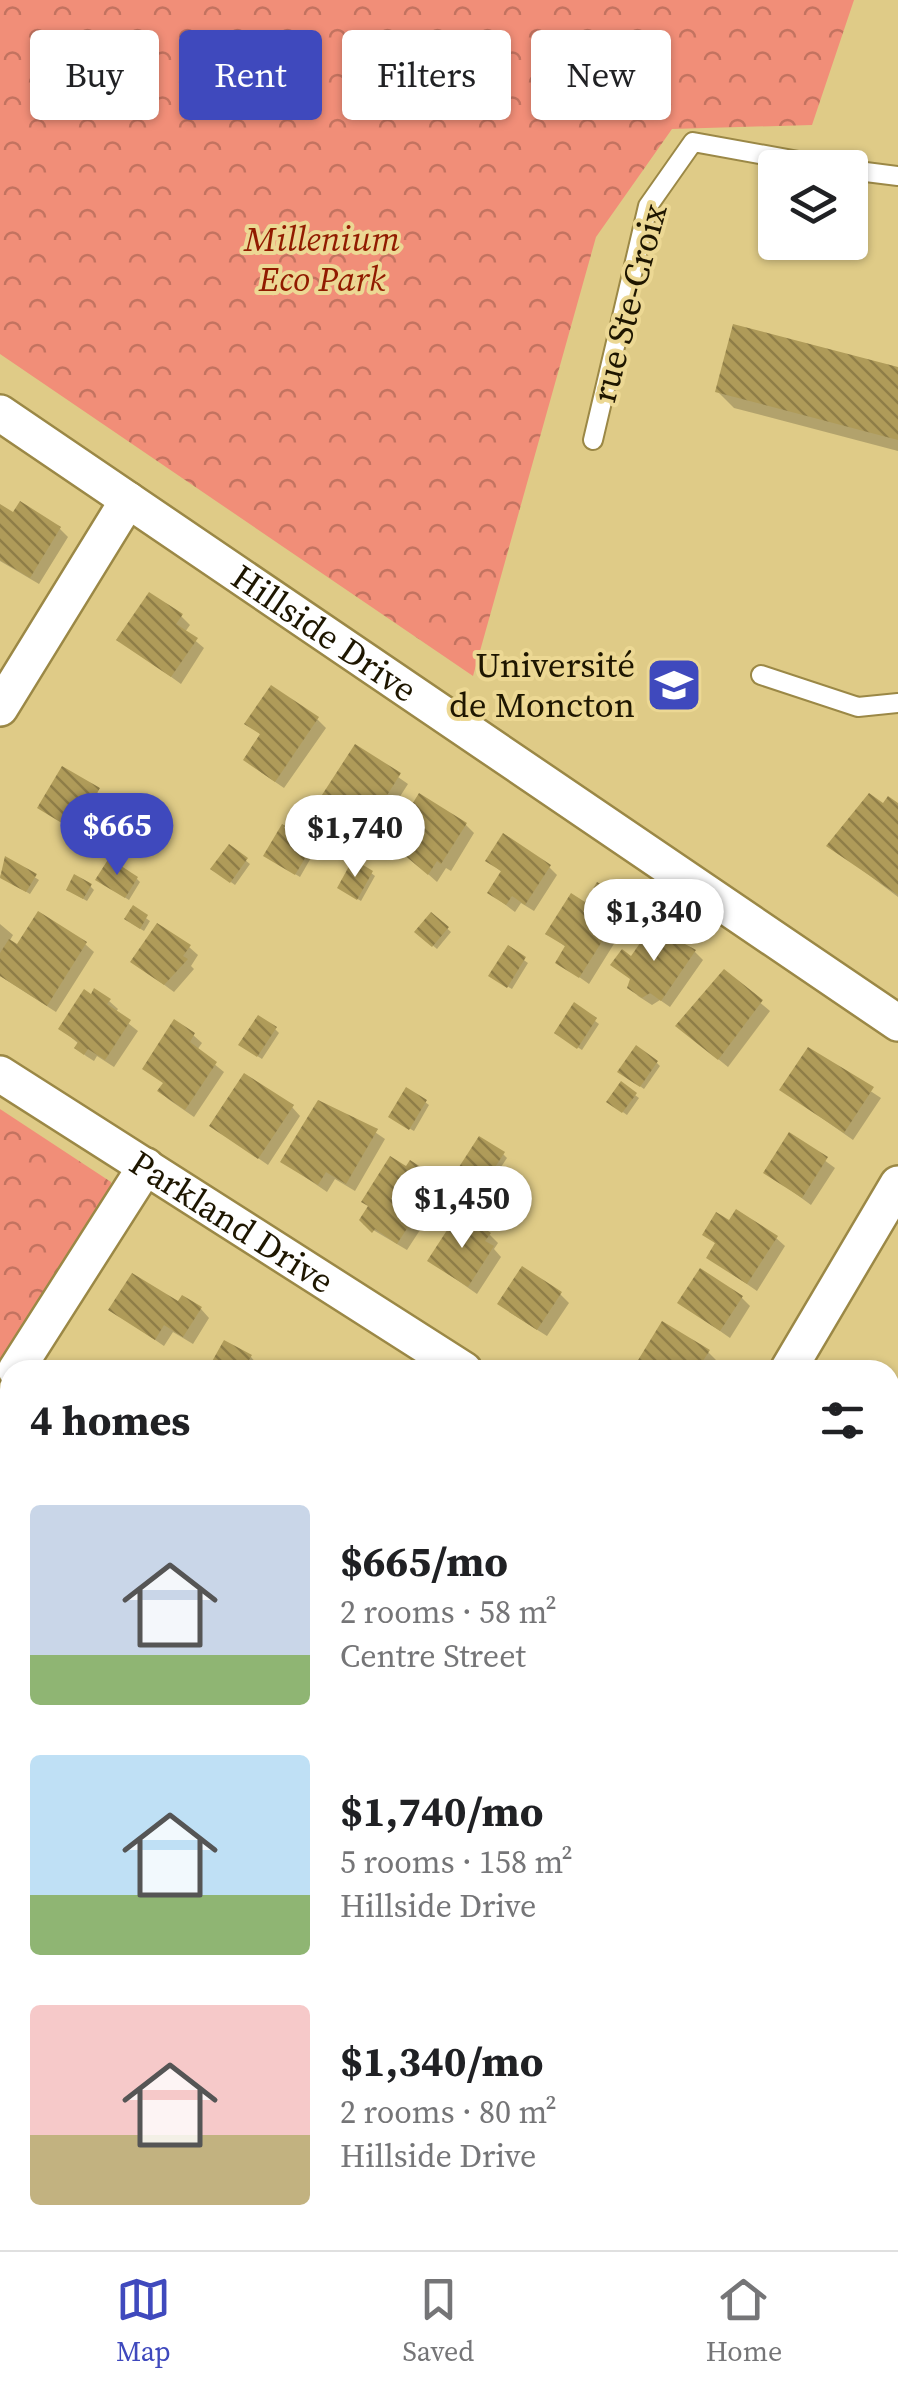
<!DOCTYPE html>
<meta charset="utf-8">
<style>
:root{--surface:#fff;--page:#f2f2f2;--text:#202124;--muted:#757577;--line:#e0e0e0;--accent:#3f49bd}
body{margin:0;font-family:"Source Serif 4",serif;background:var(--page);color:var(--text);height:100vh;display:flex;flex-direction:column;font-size:38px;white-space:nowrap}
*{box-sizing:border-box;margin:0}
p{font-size:32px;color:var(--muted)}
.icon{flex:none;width:55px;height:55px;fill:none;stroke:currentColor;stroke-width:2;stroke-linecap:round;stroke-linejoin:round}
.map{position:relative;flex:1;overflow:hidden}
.drawer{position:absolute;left:0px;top:1360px;width:900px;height:890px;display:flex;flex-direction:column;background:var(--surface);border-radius:30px 30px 0 0;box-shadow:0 2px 8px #0004}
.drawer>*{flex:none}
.banner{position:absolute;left:30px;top:30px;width:840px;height:90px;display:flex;gap:20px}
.buttons{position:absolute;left:758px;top:150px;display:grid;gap:20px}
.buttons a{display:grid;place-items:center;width:110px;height:110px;border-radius:10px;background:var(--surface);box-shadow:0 2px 8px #0004;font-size:50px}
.price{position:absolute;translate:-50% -85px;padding:0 22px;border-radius:35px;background:#fff;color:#222;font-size:32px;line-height:65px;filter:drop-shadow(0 2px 5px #0008)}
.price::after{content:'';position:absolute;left:50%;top:60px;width:30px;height:22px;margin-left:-15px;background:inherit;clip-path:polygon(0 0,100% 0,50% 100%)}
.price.on{background:var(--accent);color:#fff}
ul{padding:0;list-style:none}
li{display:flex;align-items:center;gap:30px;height:250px;padding:0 30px}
li span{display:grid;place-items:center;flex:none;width:280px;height:200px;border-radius:10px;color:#555}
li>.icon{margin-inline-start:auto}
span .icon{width:120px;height:120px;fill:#fffc;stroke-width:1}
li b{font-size:42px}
h2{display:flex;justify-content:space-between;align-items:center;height:120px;padding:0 30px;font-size:42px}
.tag{padding:0 35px;border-radius:10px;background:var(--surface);box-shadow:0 2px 8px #0004;font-size:35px;line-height:90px}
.tag.on{background:var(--accent);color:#fff}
.tabs{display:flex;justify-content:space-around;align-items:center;height:140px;border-top:2px solid var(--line);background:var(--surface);font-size:28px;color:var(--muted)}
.tabs a{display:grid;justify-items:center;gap:5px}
.tabs .on{color:var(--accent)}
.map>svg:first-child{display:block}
</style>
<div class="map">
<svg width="898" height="2250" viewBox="0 0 898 2250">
<defs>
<pattern id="park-crowns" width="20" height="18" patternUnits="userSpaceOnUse" patternTransform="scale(2.5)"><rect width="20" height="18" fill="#f18e78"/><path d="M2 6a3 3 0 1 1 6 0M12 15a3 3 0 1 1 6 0" fill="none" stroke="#c37360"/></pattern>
<pattern id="building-back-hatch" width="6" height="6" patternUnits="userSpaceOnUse" patternTransform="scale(2.5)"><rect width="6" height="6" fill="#af9b59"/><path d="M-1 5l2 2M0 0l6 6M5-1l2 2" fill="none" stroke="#8e7d47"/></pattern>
</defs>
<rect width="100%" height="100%" fill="#dfcb87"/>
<path fill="url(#park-crowns)" d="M0 0H854L812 125 672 129 596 237 473 676 0 354Z
M0 1109 111 1182 110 1195 0 1368Z"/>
<path fill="#0003" d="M898 370V451L734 408 718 392Z
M0 507 14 516 60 529 68 537 39 584 0 561Z
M181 616 190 625 185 632 204 648 181 684 120 640Z
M317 719 326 728 284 788 255 768 262 736 248 723Z
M355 747 408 784 376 834 323 798Z
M63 769 107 799 84 837 40 807Z
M884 806H898V897L829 845Z
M466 825 474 833 451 871 446 868 437 882 392 842Z
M312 845 316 849 300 877 270 859Z
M229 847 250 864 235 885 217 872Z
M6 859 39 880 30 894 0 877Z
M488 861 549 867 557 875 534 911 521 903 515 912 490 893 503 873Z
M371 873 375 876 361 901 344 891Z
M137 879 140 882 129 900 102 883Z
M90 886 94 890 87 901 73 893Z
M622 900 631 909 630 918 589 984 558 962 567 948 548 933 586 905Z
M133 909 150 921 144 931 131 923Z
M432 915 451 932 437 949 417 932Z
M0 924 13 935 9 942 18 947 85 944 94 952 56 1012 0 976Z
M189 947 198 955 191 966 194 969 174 992 133 962Z
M508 949 528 963 512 989 495 979Z
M695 952 703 960 670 1007 660 1000 652 1005 638 996 630 987 632 980 614 965Z
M724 972 770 1011 728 1067 687 1034Z
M91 997 109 1001 118 1009 115 1013 138 1031 114 1067 97 1056 94 1061 86 1056 77 1048 79 1044 61 1029Z
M575 1006 599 1024 582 1050 561 1036Z
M275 1029 279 1033 262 1059 245 1048Z
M193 1035 202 1043 197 1050 224 1072 194 1117 168 1099 160 1091 165 1084 145 1068Z
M808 1050 881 1098 853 1140 782 1090Z
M657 1063 660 1066 644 1089 624 1075Z
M635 1095 639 1098 627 1115 613 1105Z
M425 1102 429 1105 414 1131 395 1120Z
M292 1107 300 1116 268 1165 212 1126Z
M353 1117 385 1139 355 1191 335 1179 327 1192 283 1162Z
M790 1135 835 1168 811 1205 766 1172Z
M503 1154 507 1158 489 1185 466 1171Z
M407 1169 437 1181 446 1190 407 1250 363 1224 371 1208Z
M463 1231 490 1235 498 1243 494 1249 501 1257 477 1294 430 1261Z
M705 1234 776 1238 785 1246 757 1291 709 1258 717 1245Z
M560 1294 569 1303 547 1336 509 1312Z
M742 1298 750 1306 730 1338 680 1303Z
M179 1305 201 1309 209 1318 193 1344 173 1332 164 1346 111 1310Z
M225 1343 251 1357 259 1366 257 1370H218Z
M708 1352 716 1360 710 1370H635Z
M5 1439 10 1443V1497L0 1490V1447Z
M0 1677 10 1685V1730L0 1745Z
M0 2165 10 2174V2210L0 2224Z
M10 2234V2240H75L69 2250H18L5 2239Z"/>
<path fill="url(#building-back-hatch)" d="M733 324 898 367V440L715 392Z
M20 501 61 527 30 578 0 560V504L13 512Z
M149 592 183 614 176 624 198 638 171 677 116 640Z
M271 685 319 717 275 782 243 760 260 734 244 724Z
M355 744 401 773 367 827 320 798Z
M62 766 100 788 75 831 37 808Z
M419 793 467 823 441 864 437 861 428 875 389 842Z
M869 793 883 803 888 796 898 803V895L826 846Z
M282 824 314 843 295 875 263 856Z
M503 833 551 865 525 905 512 896 506 905 487 893 501 871 485 861Z
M229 844 248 858 230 883 210 869Z
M5 856 37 874 26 892 0 878Z
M109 858 138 877 125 898 95 880Z
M353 859 373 871 357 900 337 888Z
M74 874 92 884 83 899 66 890Z
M597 882 624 898 619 906 623 908 579 978 555 963 565 946 545 934 571 893 585 902Z
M133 905 148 915 140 929 124 919Z
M38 911 87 942 47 1006 0 976V953L9 939 17 944Z
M431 912 449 927 432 947 414 932Z
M157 923 191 945 183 956 188 959 164 985 130 962Z
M652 926 696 950 661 1001 650 993 642 998 627 988 630 979 610 965 622 949 631 956Z
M508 945 526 957 507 988 488 976Z
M724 969 763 1000 718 1060 675 1026Z
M94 988 111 999 107 1004 131 1020 105 1060 88 1049 84 1055 74 1048 78 1042 58 1029 84 989 91 994Z
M574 1002 597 1018 577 1049 554 1033Z
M258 1015 277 1027 257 1057 238 1045Z
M174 1019 195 1033 190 1042 217 1062 185 1110 157 1091 163 1083 142 1069Z
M636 1045 658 1061 640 1087 617 1072Z
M808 1047 874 1087 844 1133 779 1090Z
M244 1073 294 1105 258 1159 209 1126Z
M621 1081 637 1093 622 1113 606 1102Z
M406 1087 427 1100 409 1130 388 1117Z
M318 1100 378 1129 346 1184 326 1172 318 1185 280 1162Z
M789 1132 828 1157 802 1198 763 1173Z
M479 1136 505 1152 484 1184 459 1167Z
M390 1156 406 1166 410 1160 439 1179 397 1244 375 1229 372 1233 359 1220 368 1206 361 1202Z
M736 1209 778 1236 747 1284 706 1258 715 1243 702 1235 716 1212 729 1220Z
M469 1218 491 1233 485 1241 494 1246 468 1287 427 1261 453 1221 463 1228Z
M522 1266 562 1292 537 1330 497 1304Z
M700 1268 743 1296 720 1331 677 1303Z
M132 1273 178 1301 182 1295 202 1307 183 1337 164 1325 155 1340 108 1310Z
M662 1321 710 1350 697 1370H632Z
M224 1340 252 1355 246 1365 255 1370H218L210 1365Z
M4 1436 10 1440V1496L0 1489Z
M0 1677 10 1684V1709L0 1724Z
M10 1947V2002L0 1996V1962Z
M0 2162 5 2165 0 2172 10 2178V2191L0 2207Z
M10 2227V2240H62L55 2250H35L23 2243 18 2250 2 2239Z
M113 2240H133L141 2245 137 2250H106Z"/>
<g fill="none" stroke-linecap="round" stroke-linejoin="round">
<g stroke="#9b8846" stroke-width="22">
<path id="service" d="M850 170 898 176
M593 440 648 206 693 142 837 168
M761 675 858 707 898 703
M890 1787 898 1774
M890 2001 898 2006"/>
</g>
<g stroke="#9b8846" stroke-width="40">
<g id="minor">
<path id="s1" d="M0 413 898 1023"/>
<path d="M0 708 128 500"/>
<path id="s2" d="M0 1074 464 1370"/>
<path d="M16 1370 146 1166"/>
<path d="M788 1370 898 1184"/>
<path d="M0 1589 10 1596"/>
<path d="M0 2086 10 2092"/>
<path d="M244 2250 250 2240"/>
</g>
</g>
<use href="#service" stroke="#fff" stroke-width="18"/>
<use href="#minor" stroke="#fff" stroke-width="35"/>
</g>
<defs>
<g id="university-square" transform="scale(2.875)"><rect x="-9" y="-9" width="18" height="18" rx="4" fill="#3f49bd" stroke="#ecd894"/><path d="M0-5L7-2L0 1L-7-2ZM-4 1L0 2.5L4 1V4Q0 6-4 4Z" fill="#fff"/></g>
</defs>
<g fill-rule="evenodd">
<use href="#university-square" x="674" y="685"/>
</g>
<g text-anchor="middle" stroke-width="8" stroke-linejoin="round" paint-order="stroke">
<g font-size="35" font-style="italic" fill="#911b00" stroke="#ecd894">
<text x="322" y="251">Millenium<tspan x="322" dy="40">Eco Park</tspan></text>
</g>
<g font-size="35" fill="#1e1600" stroke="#ecd894">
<text transform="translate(629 303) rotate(-75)" y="12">rue Ste-Croix</text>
<text dy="12" stroke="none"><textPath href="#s1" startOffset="392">Hillside Drive</textPath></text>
<text dy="12" stroke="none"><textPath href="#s2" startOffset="275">Parkland Drive</textPath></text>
</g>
<g font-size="35" fill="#1e1600" stroke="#ecd894" text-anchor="end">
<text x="635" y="677">Université<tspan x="635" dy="40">de Moncton</tspan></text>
</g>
</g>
</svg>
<div class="buttons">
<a><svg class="icon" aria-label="layers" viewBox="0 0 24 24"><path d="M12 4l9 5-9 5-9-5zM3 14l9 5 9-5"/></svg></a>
</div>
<b class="price on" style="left:117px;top:878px">$665</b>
<b class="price" style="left:355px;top:880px">$1,740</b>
<b class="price" style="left:654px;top:964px">$1,340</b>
<b class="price" style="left:462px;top:1251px">$1,450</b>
<div class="banner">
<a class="tag">Buy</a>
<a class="tag on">Rent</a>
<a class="tag">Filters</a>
<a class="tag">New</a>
</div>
<section class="drawer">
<h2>4 homes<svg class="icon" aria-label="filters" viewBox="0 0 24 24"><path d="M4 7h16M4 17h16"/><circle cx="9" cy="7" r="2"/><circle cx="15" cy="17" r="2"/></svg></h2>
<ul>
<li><span style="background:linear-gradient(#c9d6e8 75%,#8fb573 0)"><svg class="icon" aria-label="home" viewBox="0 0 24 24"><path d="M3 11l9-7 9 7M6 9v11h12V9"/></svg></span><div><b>$665/mo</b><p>2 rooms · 58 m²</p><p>Centre Street</p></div></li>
<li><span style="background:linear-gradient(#bfe0f5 70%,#8fb573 0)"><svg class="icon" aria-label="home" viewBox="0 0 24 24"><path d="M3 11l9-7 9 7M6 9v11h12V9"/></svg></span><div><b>$1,740/mo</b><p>5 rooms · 158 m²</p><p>Hillside Drive</p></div></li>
<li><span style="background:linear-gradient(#f6c9c9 65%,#c2b280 0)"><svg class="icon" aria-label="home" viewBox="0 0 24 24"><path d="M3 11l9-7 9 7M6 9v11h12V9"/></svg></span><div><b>$1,340/mo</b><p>2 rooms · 80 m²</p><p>Hillside Drive</p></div></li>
</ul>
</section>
</div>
<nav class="tabs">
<a class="on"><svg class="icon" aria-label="map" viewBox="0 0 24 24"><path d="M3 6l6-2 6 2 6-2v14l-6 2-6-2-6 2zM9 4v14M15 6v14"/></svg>Map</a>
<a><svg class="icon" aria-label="saved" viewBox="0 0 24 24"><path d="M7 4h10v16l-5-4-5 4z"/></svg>Saved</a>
<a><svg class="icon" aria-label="home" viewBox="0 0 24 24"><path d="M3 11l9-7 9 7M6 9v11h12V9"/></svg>Home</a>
</nav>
